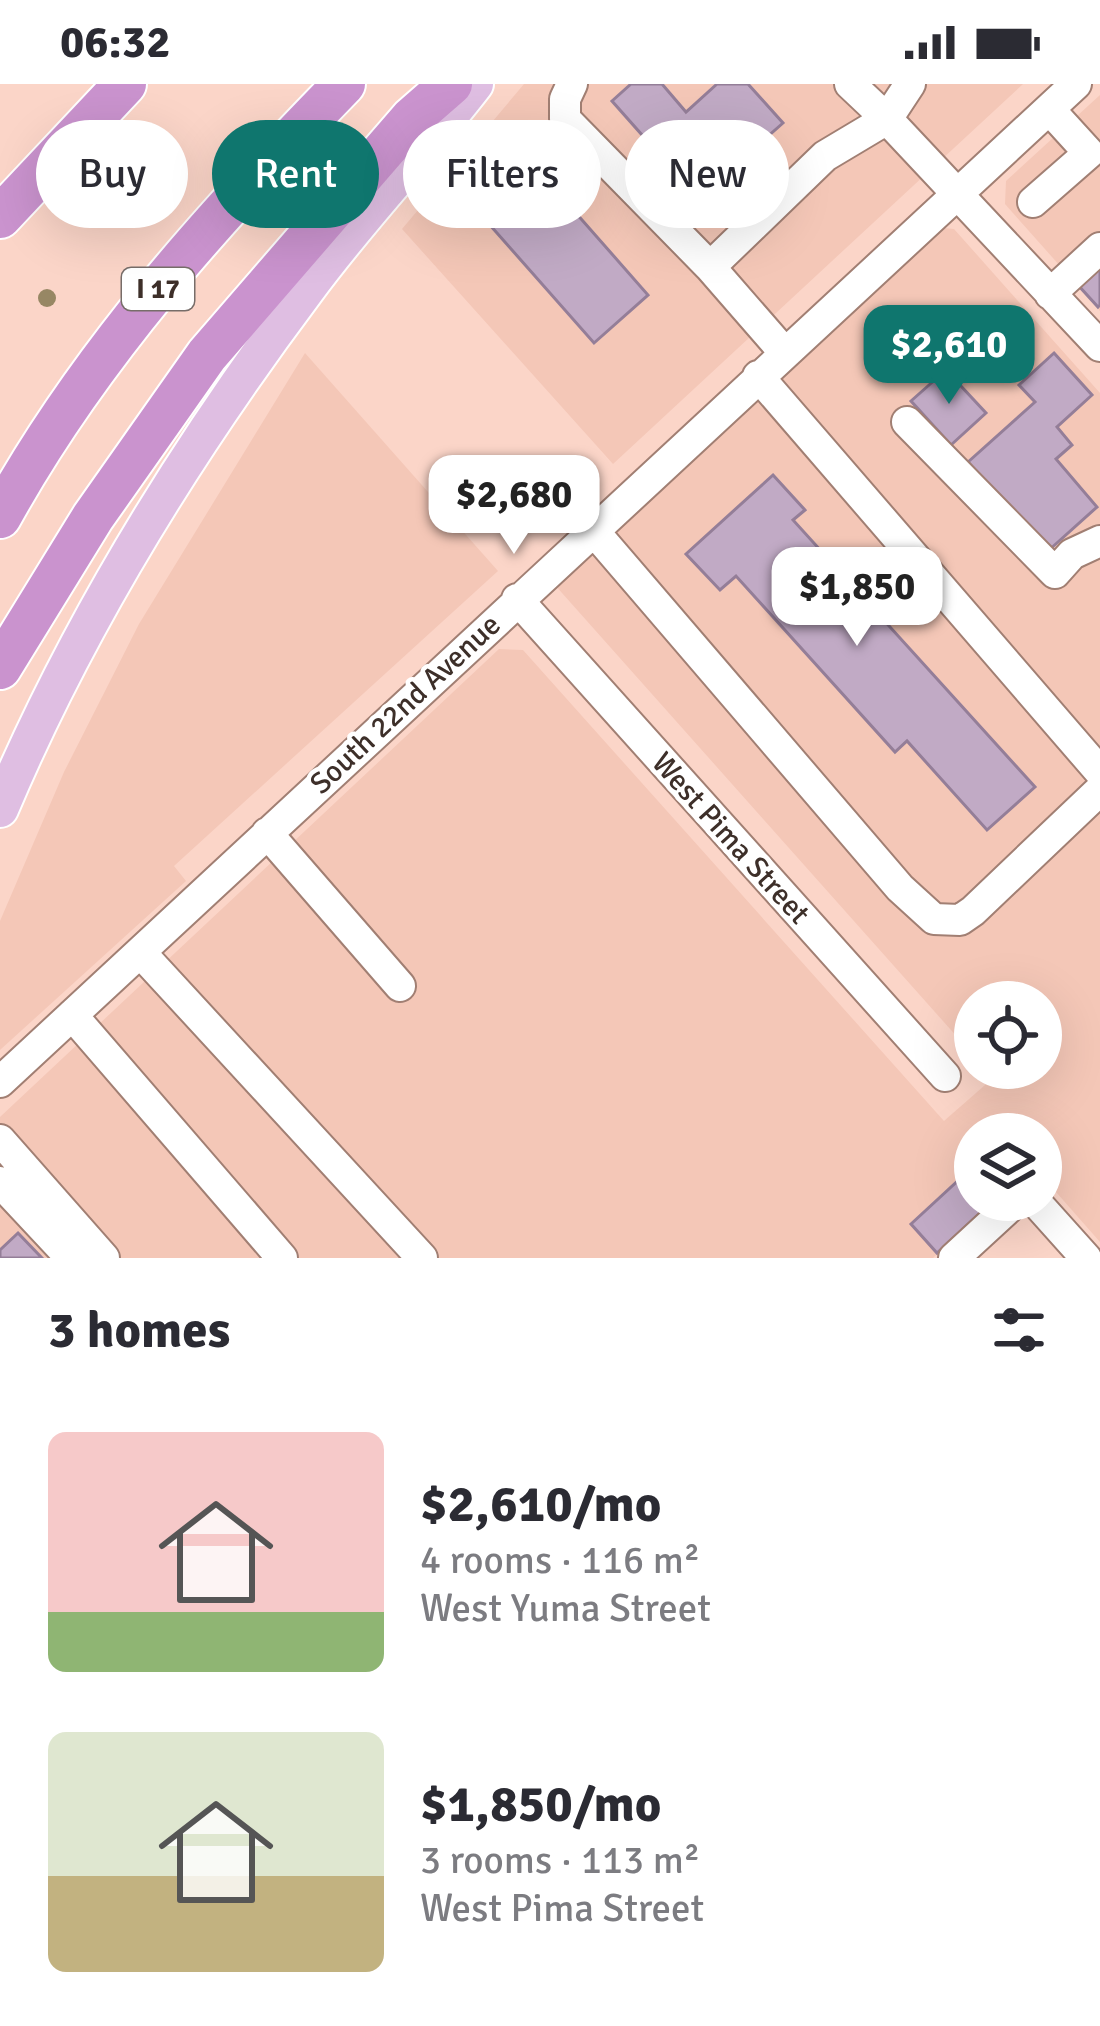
<!DOCTYPE html>
<meta charset="utf-8">
<style>
:root{--surface:#fff;--page:#f7f7f7;--text:#2b2b33;--muted:#7c7c81;--accent:#0f766e}
body{margin:0;font-family:Signika,sans-serif;background:var(--page);color:var(--text);height:100vh;display:flex;flex-direction:column;font-size:45px;white-space:nowrap}
*{box-sizing:border-box;margin:0}
p{font-size:39px;color:var(--muted)}
.icon{flex:none;width:66px;height:66px;fill:none;stroke:currentColor;stroke-width:2;stroke-linecap:round;stroke-linejoin:round}
.map{position:relative;height:1174px;overflow:hidden}
.details{display:flex;flex-direction:column;background:var(--surface);flex:1}
.details>*{flex:none}
.top-card{position:absolute;left:36px;top:36px;width:1029px;height:108px;display:flex;gap:24px}
.tools{position:absolute;left:954px;top:897px;display:grid;gap:24px}
.tools a{display:grid;place-items:center;width:108px;height:108px;border-radius:50%;background:var(--surface);box-shadow:0 12px 48px #0002;font-size:60px}
.price{position:absolute;translate:-50% -102px;padding:0 27px;border-radius:24px;background:#fff;color:#222;font-size:39px;line-height:78px;filter:drop-shadow(0 3px 6px #0008)}
.price::after{content:'';position:absolute;left:50%;top:72px;width:36px;height:27px;margin-left:-18px;background:inherit;clip-path:polygon(0 0,100% 0,50% 100%)}
.price.current{background:var(--accent);color:#fff}
ul{padding:0;list-style:none}
li{display:flex;align-items:center;gap:36px;height:300px;padding:0 48px}
li span{display:grid;place-items:center;flex:none;width:336px;height:240px;border-radius:18px;color:#555}
li>.icon{margin-inline-start:auto}
span .icon{width:144px;height:144px;fill:#fffc;stroke-width:1}
li b{font-size:51px}
h2{display:flex;justify-content:space-between;align-items:center;height:144px;padding:0 48px;font-size:51px}
.tag{padding:0 42px;border-radius:54px;background:var(--surface);box-shadow:0 12px 48px #0002;font-size:42px;line-height:108px}
.tag.current{background:var(--accent);color:#fff}
.status{display:flex;justify-content:space-between;align-items:center;height:84px;padding:0 60px;background:var(--surface);direction:ltr}
.status svg{height:33px;fill:currentColor}
.map>svg:first-child{display:block}
</style>
<div class="status"><b>06:32</b><svg viewBox="0 0 49 12"><path d="M0 12V9h3v3zM5 12V6h3v6zM10 12V3h3v9zM15 12V0h3v12zM26 1h20v11H26zM47 4h2v5h-2z"/></svg></div>
<div class="map">
<svg width="1100" height="1174" viewBox="0 0 1100 1174">
<rect width="100%" height="100%" fill="#fbd5c8"/>
<path fill="#f4c7b7" d="M524 0H1023L613 380 402 145Z
M1100 11V227L1005 120 1006 97Z
M944 144 954 145 1100 309V1158L1041 1091V1050H975V1116H996L933 1174H0V1033L499 565 523 566 944 1037 993 994 984 984H1041V918H975V973L554 500Z
M305 269 498 487 174 782 186 797 0 966V837L64 688 139 540Z"/>
<path fill="#c1aac5" stroke="#947e98" stroke-width="3" d="M631 0H662L686 28 717 0H748L783 39 686 125 638 71 650 60 612 17Z
M493 61 504 73 517 62 648 211 594 259 467 115 483 100 468 83Z
M1100 181V221L1098 223 1078 201Z
M1054 269 1092 311 1057 343 1072 361 1056 375 1097 423 1048 467 968 378 1035 318 1019 301Z
M946 286 986 329 951 361 911 317Z
M773 391 805 426 793 436 1035 703 987 746 907 657 895 668 736 492 720 506 686 470Z
M975 1081V1116H994L937 1169 911 1140Z
M18 1149 42 1174H0V1166Z"/>
<g fill="none" stroke-linecap="round" stroke-linejoin="round">
<g stroke="#a17f73" stroke-width="34">
<path id="minor" d="M572 0 565 15V35L710 183
M910 0 887 35 1100 262
M1033 118 1089 69 1049 25
M1050 210 1100 164
M784 268 710 183 825 72 887 35 850 0
M758 292 1100 688
M907 338 1055 489 1072 470 1100 457
M592 445 900 804 934 835 960 836 973 827 1100 706
M517 515 945 992
M267 749 400 902
M140 868 422 1174
M72 931 282 1174
M0 998 1076 0
M0 1056 104 1174
M0 1098 71 1174
M1034 1116 1086 1174
M954 1174 1017 1116"/>
</g>
<g stroke="#fff" stroke-width="40">
<path id="major" d="M0 725C78 540 187 365 307 205 359 134 421 70 475 0"/>
</g>
<g stroke="#fff" stroke-width="46">
<path id="highway" d="M0 133 125 0
M0 433C89 271 216 131 344 0
M0 584 93 433 207 271 412 34 451 0"/>
</g>
<use href="#minor" stroke="#fff" stroke-width="30"/>
<use href="#major" stroke="#dfbee2" stroke-width="36"/>
<use href="#highway" stroke="#ca93ce" stroke-width="42"/>
</g>
<circle fill="#978764" cx="47" cy="214" r="9"/>
<g text-anchor="middle" stroke-width="9" stroke-linejoin="round" paint-order="stroke">
<rect fill="#fff" stroke="#776d69" stroke-width="3" x="122" y="184" width="72" height="42" rx="9"/>
<g font-size="27" font-weight="bold" fill="#3d2f29">
<text x="158" y="214">I 17</text>
</g>
<g font-size="30" fill="#3d2f29" stroke="#fff">
<text transform="translate(405 620) rotate(-43)" y="10">South 22nd Avenue</text>
<text transform="translate(731 754) rotate(48)" y="10">West Pima Street</text>
</g>
</g>
</svg>
<div class="tools">
<a><svg class="icon" aria-label="locate" viewBox="0 0 24 24"><circle cx="12" cy="12" r="6"/><path d="M12 2v4M12 18v4M2 12h4M18 12h4"/></svg></a>
<a><svg class="icon" aria-label="layers" viewBox="0 0 24 24"><path d="M12 4l9 5-9 5-9-5zM3 14l9 5 9-5"/></svg></a>
</div>
<b class="price current" style="left:949px;top:323px">$2,610</b>
<b class="price" style="left:514px;top:473px">$2,680</b>
<b class="price" style="left:857px;top:565px">$1,850</b>
<div class="top-card">
<a class="tag">Buy</a>
<a class="tag current">Rent</a>
<a class="tag">Filters</a>
<a class="tag">New</a>
</div>
</div>
<section class="details">
<h2>3 homes<svg class="icon" aria-label="filters" viewBox="0 0 24 24"><path d="M4 7h16M4 17h16"/><circle cx="9" cy="7" r="2"/><circle cx="15" cy="17" r="2"/></svg></h2>
<ul>
<li><span style="background:linear-gradient(#f6c9c9 75%,#8fb573 0)"><svg class="icon" aria-label="home" viewBox="0 0 24 24"><path d="M3 11l9-7 9 7M6 9v11h12V9"/></svg></span><div><b>$2,610/mo</b><p>4 rooms · 116 m²</p><p>West Yuma Street</p></div></li>
<li><span style="background:linear-gradient(#dfe7d0 60%,#c2b280 0)"><svg class="icon" aria-label="home" viewBox="0 0 24 24"><path d="M3 11l9-7 9 7M6 9v11h12V9"/></svg></span><div><b>$1,850/mo</b><p>3 rooms · 113 m²</p><p>West Pima Street</p></div></li>
</ul>
</section>
